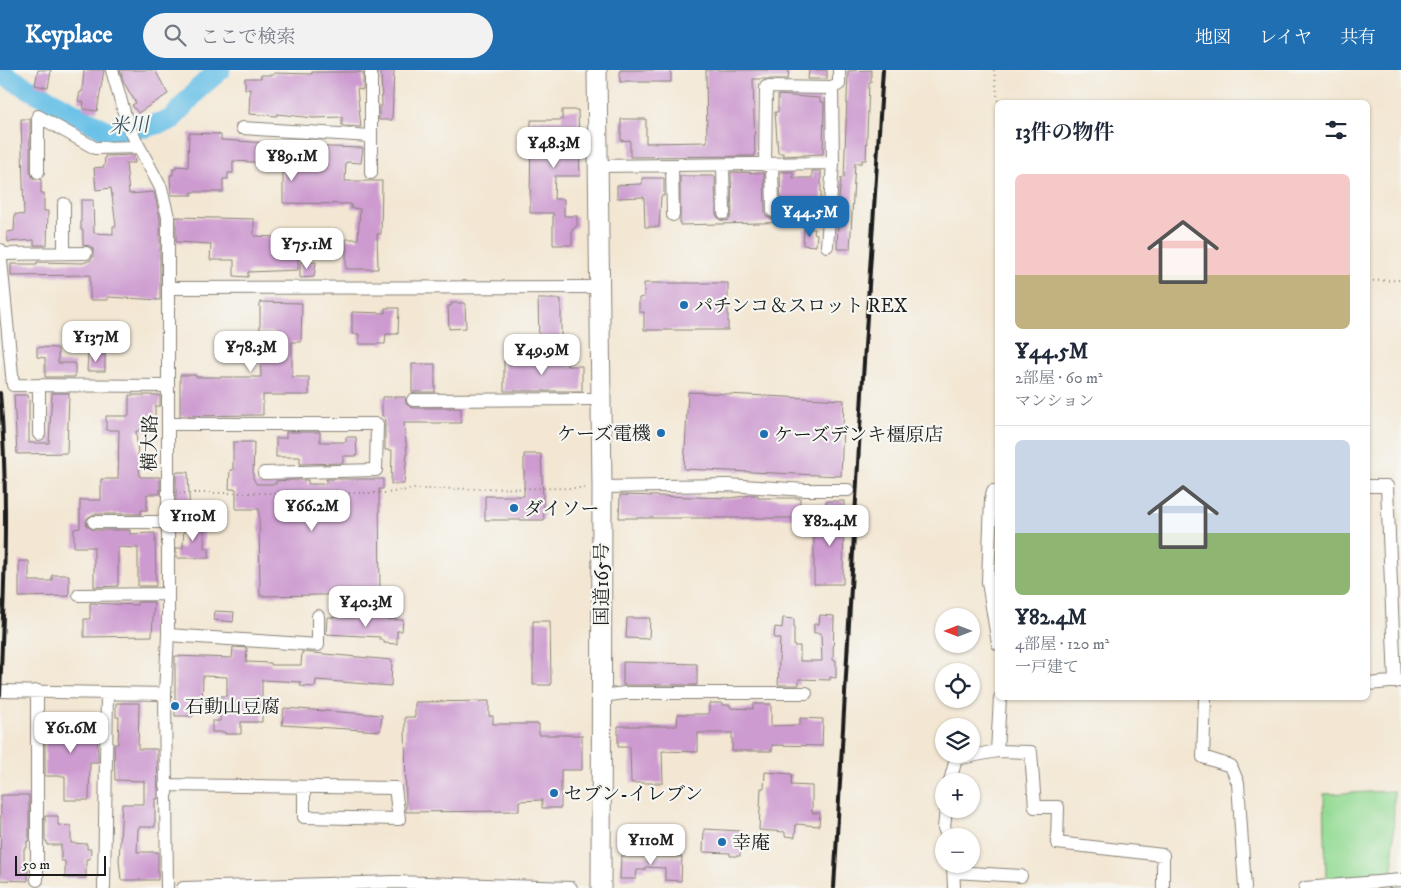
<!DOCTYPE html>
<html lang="ja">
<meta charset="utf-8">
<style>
:root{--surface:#fff;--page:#f2f2f3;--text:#1f2937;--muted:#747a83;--line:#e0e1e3;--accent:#1f6fb2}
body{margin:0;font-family:"IM FELL DW Pica","Noto Serif JP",serif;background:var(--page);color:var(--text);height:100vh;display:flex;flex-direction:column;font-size:19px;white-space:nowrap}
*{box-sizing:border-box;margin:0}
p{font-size:16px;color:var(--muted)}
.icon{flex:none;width:28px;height:28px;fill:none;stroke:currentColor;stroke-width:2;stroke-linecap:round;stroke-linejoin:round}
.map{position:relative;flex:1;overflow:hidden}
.details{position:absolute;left:995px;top:30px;width:375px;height:600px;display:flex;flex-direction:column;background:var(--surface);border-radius:8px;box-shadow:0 1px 4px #0004}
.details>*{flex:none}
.needle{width:32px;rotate:270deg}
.buttons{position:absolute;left:935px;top:538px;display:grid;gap:10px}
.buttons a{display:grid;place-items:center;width:45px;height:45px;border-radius:50%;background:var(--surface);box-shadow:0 1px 4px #0004;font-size:25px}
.scale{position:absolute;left:15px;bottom:12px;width:91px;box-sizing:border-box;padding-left:5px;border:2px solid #1c1c1c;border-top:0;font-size:14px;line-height:18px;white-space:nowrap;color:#1c1c1c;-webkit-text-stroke:4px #f6f6f2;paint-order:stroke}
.price{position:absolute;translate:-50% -42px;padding:0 11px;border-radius:10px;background:#fff;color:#222;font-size:16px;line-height:32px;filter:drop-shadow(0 1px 2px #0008)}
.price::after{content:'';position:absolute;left:50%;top:30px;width:15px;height:11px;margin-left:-8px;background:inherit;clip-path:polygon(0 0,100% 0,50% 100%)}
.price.active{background:var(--accent);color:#fff}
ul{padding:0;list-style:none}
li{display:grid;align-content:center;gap:10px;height:265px;padding:0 20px}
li+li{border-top:1px solid var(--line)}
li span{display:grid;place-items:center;height:155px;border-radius:8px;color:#555}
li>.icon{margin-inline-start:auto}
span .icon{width:90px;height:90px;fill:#fffc;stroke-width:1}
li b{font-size:21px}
h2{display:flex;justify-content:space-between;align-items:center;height:60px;padding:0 20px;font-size:21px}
header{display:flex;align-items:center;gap:30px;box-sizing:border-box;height:70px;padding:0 25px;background:var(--accent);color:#fff}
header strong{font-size:24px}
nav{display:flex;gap:28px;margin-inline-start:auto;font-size:18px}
.search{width:350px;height:45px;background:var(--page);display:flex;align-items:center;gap:12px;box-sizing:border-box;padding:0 18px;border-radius:28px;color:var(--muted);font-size:19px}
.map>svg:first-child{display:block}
</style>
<header>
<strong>Keyplace</strong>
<div class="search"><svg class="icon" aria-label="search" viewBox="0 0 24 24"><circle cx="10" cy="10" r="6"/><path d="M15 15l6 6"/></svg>ここで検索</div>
<nav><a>地図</a><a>レイヤ</a><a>共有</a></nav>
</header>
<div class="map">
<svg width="1401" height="818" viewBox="0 0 1401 818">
<rect width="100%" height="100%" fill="#f6f6f2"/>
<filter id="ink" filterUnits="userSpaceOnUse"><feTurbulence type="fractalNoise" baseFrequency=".02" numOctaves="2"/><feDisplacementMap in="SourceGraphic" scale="10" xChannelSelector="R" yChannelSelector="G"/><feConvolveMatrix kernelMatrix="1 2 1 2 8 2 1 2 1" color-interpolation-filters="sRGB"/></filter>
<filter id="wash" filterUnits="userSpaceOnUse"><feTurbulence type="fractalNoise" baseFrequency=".0096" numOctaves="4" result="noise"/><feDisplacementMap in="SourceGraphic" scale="20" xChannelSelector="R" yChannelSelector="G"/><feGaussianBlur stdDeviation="1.12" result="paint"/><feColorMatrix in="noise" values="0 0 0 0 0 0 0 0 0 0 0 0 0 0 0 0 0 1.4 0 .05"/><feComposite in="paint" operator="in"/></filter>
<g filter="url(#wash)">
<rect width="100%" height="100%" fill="#f3e7d3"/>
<path fill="#95db95" stroke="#587c58" d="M1394 721 1393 804 1326 808 1324 724Z"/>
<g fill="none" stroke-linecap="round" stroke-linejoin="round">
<path stroke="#6bc1e7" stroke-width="21" d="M0 3 107 61 145 57 171 50 199 18 220 0"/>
</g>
<g id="blocks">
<path fill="#cd9bd0" d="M38 0H51L48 18 35 15Z
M84 0H104L97 41 83 39 84 32 78 31 80 22H82Z
M120 0H155L168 24 138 43 132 35 136 33 124 13Z
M381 0H394L392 50H379V36H382Z
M620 0H671V12H620Z
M706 0H789L788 9H753L755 86 630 87V70L621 71V49H646V73L707 72Z
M809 0H827V9H808Z
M871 0V13H869L866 90H862V93H855L850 179H837L839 129 841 108H844L848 1Z
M312 2H363V20L357 19 361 57 342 56V47L314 48 277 44V46L249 44 250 19H245V8H261V5H274V3L312 4Z
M778 25 820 28V32H824L823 84 783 86V83H778L775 42H778Z
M562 40H578L580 106H555L554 129H564V146H577V156L572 160V175H553V143H530L531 50H562Z
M21 49H30V102L34 109H41V123H44V141H48L47 175H34V170L8 172 7 162 14 161 15 144 24 145Z
M189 63 217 64 221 65V70L269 73V75L363 78 361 93 346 92 345 111H382L381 164H377L378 199H346V169H358L360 139 351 138V134L283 133V96H273L272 93 233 91V103H228V109H223V122H192V125H171L170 105H173V99H176V96L188 97Z
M134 85 135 93H126L129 124 154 122 160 148V230L108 227V230H90V205L11 206V194H37V192L83 193 91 190 93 187V179L90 176 83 175V160H81V130H93L94 163 113 164V156H116L111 118 96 120 94 98 104 97 105 86Z
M812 101H821V140L797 138 798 152 680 155V106H715L716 144 720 150 725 151 729 150 732 143 731 102 764 103 765 142 766 146 773 149 778 148 781 141 780 102H793V108H812Z
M642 108H664V126H661L659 157H645L644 127 617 128V115L642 114Z
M176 147 254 149V166L298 168V200L248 202V207L234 206V190H210L211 174 176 172Z
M804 159H815L814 163 817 164 816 176 803 175Z
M300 192H316L314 207 300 208Z
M644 213H728V260H644V242H639V228L644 227Z
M538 229H561V271H539Z
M260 232 302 233 301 272H292V307H309V325H263V345L180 346V305H196V307H261L260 285H276L275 262H260Z
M451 233H465L466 258 449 259 448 236H451Z
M385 238H399L398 264H386L385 274H359V264H352V242L385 243Z
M37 277 58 278V293H75V307H45V288L37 287Z
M88 284H105V301H87Z
M504 291H567V296H582V321H504Z
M412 294H435V322H412Z
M688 322 844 330 841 406 684 399Z
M52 323H69L67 383 17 384 14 325H28L29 330V373H49Z
M129 325H160V336H155V361H136L140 407H160V424H147V440H141V444H94L87 448 86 452 87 456 94 460H130V464L155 463 156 516H138V478L118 477V516L94 517V477H74V459L80 458V430H101V409H118L119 360H106V346H129Z
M382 327H405L406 334 413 338H461V353H404L407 384 404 414H391L392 380H385V354L384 346H382Z
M286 362H320V372H346V367H356L357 386H343V393L300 394V387H276V368H286Z
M233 372H254L253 408 256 414H276V411L291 410H308V414H326V409H383V419H379L380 524 260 526 259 439H236V419H229L230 400H233Z
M524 384H541L544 450H485V426H524Z
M176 402H188L190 449H176Z
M620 425 731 428 751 425H758V428H800V448H619Z
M826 431H844L843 514H814V463H825Z
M184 452H204V478H209V488H176V478H183Z
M19 491H29V511H52V505H69V526L19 527Z
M137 532H154L152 566 84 567V549H90V533L137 535Z
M215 541 234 542 233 552 214 550Z
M820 545 834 546 833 590H836V608L830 607V610L799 609V615H778L780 568H774L775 557 782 558 783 548 794 549V576H800V591H822L821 563H814V554H819Z
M327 547 403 550 402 561H397V574L384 573V570H380V567L326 564Z
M627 548H650L649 569 626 568Z
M533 551H550L551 615H533Z
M233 577 247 578 246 592 271 593V595H301L302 582 392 590 391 616 316 610 315 617 300 616 301 612 262 610V652H241V664H225V662H212V651H220L221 626H227V607L203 606 202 636H193V646H175V586L232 588Z
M623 592 697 594V615H623Z
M489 631V646H493V654H539V665H582V700H561V738H542V730L519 731V741L406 742 405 647H415V632Z
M116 633H139L138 679H157L158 729H155V757H139L138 759 137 782H158V810H121L119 791 122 734H144V711L115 710 114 674H118L119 647H116Z
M709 633H722V635H730L731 638 753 639V634H771V656L800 655V648L823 649 822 676 772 675V681H732V663H698V682L662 681 663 713H631L630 677H618V656H677L678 644H707L709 643Z
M284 638 382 645 380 661 282 655Z
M60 644V648H74V654L97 655 98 692H90L89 730H65V706H45V646Z
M765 702 792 704 791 715 812 716V743H820L819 756 796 754 795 767 785 766V762L759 760 761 718H764Z
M1 725H29V771H27V778H24V798H28V811L0 810Z
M45 746H58V755L71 756V773L87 774V779H91L90 789H86V808H65V791H61V775H47V771H45Z
M704 759 741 761 740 786H730V783L703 782Z
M621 786 682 787 681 811 665 810V798L645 797V800H637L636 809H620Z"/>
</g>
</g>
<g filter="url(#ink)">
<use href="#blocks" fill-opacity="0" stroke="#888278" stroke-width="1"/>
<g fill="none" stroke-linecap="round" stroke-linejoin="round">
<g stroke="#888278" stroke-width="14">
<path id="minor" d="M112 0 128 56 161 118 168 147V565L165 624 167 818
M242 58 371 66
M723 95 724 143
M765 95 766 17 832 18
M772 95 773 141
M600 96 833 93
M672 96 673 145
M38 102V46L95 78 139 77
M371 103V0
M64 134V183
M827 176 833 93 832 18 839 14V0
M0 180 13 315 168 316
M0 184 86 183
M169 218 599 217
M39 315V364
M413 330 601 329
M168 354H377L376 400 264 403
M1368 416H1387L1395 612
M602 417 728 415 806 420H848
M998 422 993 421 991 429 988 512 998 574
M94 452H167
M79 525 168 524
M168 565 318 575V546
M1368 614 1401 611
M0 621 165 624
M602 626 625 623H806
M1205 628 1203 687 1231 696 1238 713 1245 818
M997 681 1031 682 1035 737H1058L1057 773 1163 785V818
M950 711 956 689 997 681 1000 628
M165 715 395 718 399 749 304 747V717
M946 739 944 758 947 766
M953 794 954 818
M954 802 1021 806
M37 810V621
M104 818 107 623
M183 818 395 812 571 818
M1305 818 1401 810"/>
</g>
<g stroke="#888278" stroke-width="21">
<path id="highway" d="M597 0 602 417 601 818"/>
</g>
<path stroke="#888278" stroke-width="2" stroke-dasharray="1 4" stroke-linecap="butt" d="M994 0 998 32
M1368 211 1401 210
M179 423H387L413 419 587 418"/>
<use href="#minor" stroke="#fff" stroke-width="12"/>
<use href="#highway" stroke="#fff" stroke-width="19"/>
<path stroke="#1c1c1c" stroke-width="4" d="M0 323C9 423 4 524 0 625
M834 818 862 323 883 0"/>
</g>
</g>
<g fill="#1f6fb2" stroke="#f6f6f2" stroke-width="2">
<circle cx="684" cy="235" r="5"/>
<circle cx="661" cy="363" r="5"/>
<circle cx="764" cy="364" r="5"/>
<circle cx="514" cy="438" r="5"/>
<circle cx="175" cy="636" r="5"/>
<circle cx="554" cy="723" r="5"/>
<circle cx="722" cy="772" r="5"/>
</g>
<g text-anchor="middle" stroke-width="4.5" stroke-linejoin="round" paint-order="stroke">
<g font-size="19" fill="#1c1c1c" stroke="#f6f6f2" text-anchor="start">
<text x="694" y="242">パチンコ＆スロット REX</text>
<text x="651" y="370" text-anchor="end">ケーズ電機</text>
<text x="774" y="371">ケーズデンキ橿原店</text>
<text x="524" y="445">ダイソー</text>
<text x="185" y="643">石動山豆腐</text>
<text x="564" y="730">セブン-イレブン</text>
<text x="732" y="779">幸庵</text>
</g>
<g font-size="19" fill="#1c1c1c" stroke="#f6f6f2">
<text transform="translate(149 373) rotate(-89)" y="7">横大路</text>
<text transform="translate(601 514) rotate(-90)" y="7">国道165号</text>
</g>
<g font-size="20" font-style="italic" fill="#385663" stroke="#f6f6f2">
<text transform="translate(129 55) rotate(-3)" y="7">米川</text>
</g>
</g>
</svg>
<div class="buttons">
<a><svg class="needle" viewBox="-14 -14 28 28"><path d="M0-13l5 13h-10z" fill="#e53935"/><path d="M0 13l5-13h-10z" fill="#747a83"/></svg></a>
<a><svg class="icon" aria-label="locate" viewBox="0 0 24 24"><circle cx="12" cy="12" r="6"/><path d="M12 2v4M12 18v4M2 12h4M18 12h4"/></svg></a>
<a><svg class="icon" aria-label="layers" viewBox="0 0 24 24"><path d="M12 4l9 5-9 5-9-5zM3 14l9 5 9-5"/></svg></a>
<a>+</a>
<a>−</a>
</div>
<div class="scale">50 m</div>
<b class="price" style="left:554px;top:99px">¥48.3M</b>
<b class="price" style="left:292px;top:112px">¥89.1M</b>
<b class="price active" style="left:810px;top:168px">¥44.5M</b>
<b class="price" style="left:307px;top:200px">¥75.1M</b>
<b class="price" style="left:96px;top:293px">¥137M</b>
<b class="price" style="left:251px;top:303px">¥78.3M</b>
<b class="price" style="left:542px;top:306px">¥49.9M</b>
<b class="price" style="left:312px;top:462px">¥66.2M</b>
<b class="price" style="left:193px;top:472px">¥110M</b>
<b class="price" style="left:830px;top:477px">¥82.4M</b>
<b class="price" style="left:366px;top:558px">¥40.3M</b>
<b class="price" style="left:71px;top:684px">¥61.6M</b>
<b class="price" style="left:651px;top:796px">¥110M</b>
<section class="details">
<h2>13件の物件<svg class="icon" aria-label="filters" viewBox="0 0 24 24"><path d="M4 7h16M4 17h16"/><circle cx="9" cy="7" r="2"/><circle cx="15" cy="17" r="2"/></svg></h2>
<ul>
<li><span style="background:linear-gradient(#f6c9c9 65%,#c2b280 0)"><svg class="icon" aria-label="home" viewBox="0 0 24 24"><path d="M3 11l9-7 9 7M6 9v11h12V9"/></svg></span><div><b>¥44.5M</b><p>2部屋 · 60 m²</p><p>マンション</p></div></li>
<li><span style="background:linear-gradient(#c9d6e8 60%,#8fb573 0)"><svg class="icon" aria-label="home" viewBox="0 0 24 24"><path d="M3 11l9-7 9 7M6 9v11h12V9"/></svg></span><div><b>¥82.4M</b><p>4部屋 · 120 m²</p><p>一戸建て</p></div></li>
</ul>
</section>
</div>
